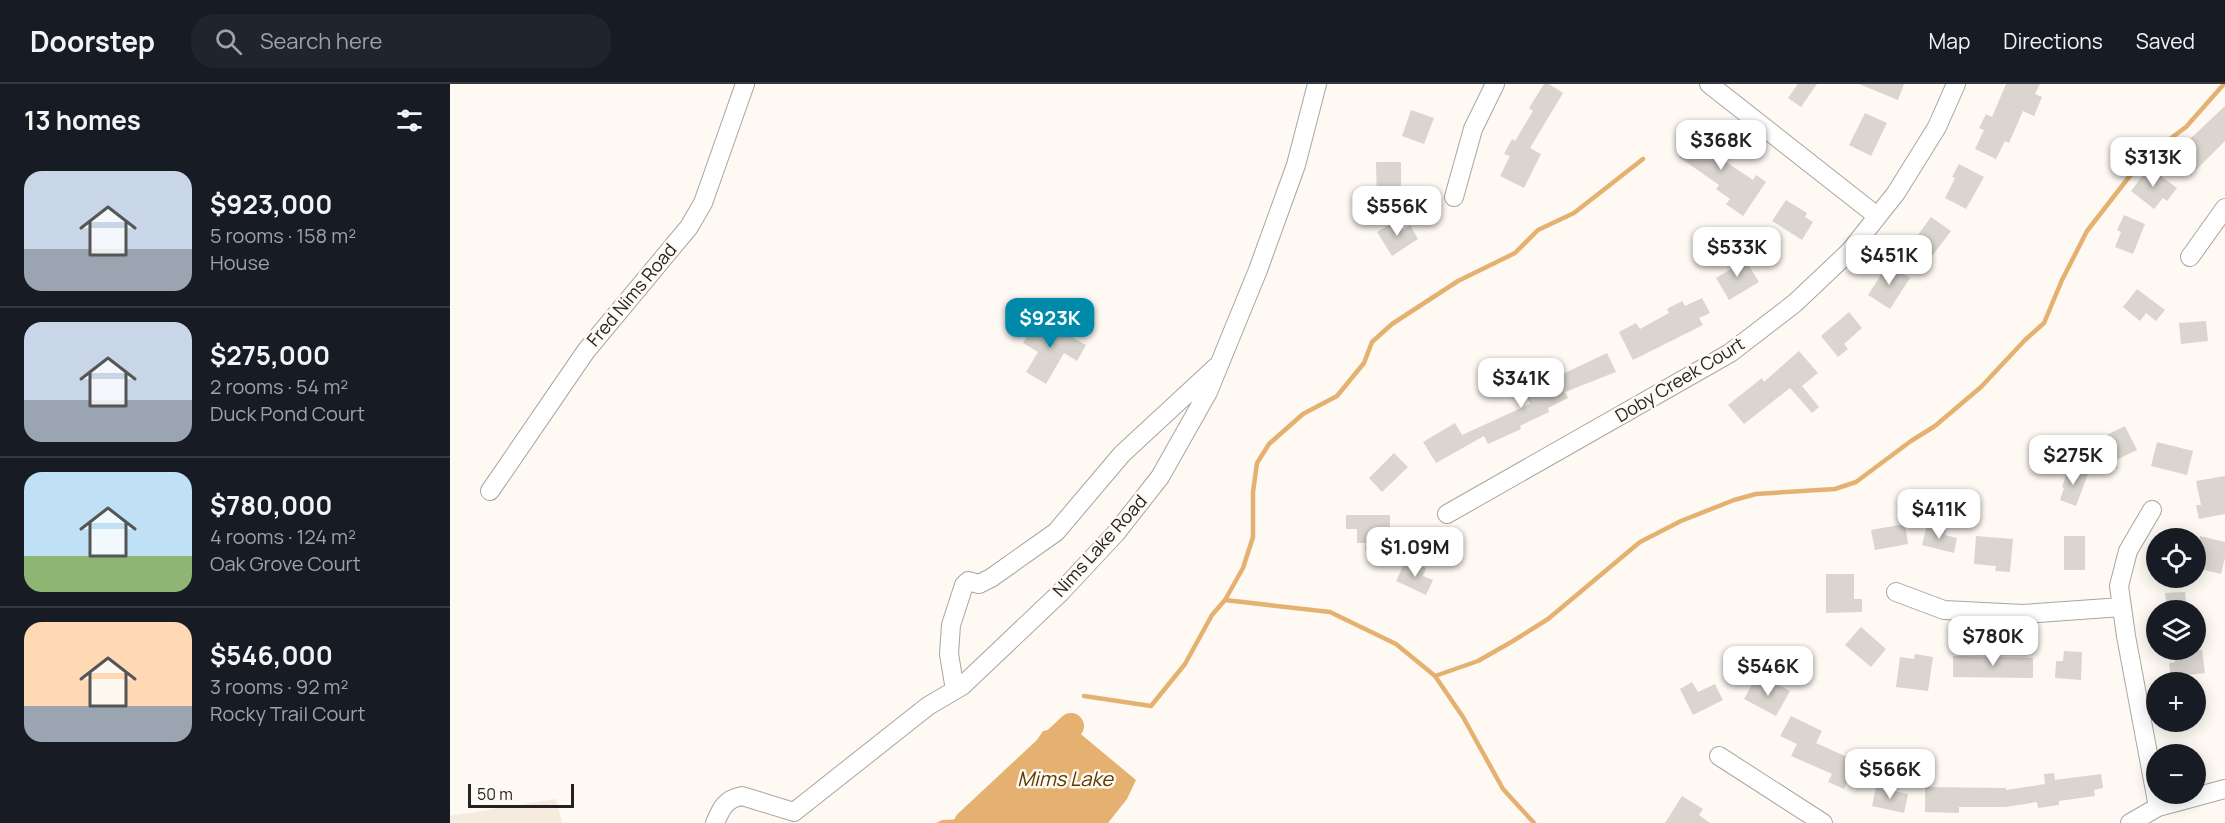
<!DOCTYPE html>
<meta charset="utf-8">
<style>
:root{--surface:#171b24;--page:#20242c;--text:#f1f3f6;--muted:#9ea1a6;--line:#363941;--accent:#008aaa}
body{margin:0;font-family:Manrope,sans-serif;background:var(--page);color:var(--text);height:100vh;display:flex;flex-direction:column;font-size:22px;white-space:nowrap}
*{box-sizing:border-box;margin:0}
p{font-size:20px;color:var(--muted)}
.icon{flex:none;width:33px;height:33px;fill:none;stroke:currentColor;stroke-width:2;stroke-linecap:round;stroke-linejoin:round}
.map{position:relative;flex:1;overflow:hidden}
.drawer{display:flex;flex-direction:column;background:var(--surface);width:450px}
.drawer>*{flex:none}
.controls{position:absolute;left:1696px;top:444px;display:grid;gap:12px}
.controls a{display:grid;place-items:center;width:60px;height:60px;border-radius:50%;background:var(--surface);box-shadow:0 3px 15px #0003;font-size:30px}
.scale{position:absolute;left:18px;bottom:15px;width:106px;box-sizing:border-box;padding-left:6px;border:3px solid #252321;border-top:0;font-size:16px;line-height:21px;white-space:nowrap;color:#252321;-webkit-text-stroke:4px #fef9f3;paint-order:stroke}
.price{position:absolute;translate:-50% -51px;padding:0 14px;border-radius:12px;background:#fff;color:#222;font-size:20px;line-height:39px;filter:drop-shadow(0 2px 3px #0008)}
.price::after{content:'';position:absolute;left:50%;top:36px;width:18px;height:14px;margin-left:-9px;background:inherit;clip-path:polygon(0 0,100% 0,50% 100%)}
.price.on{background:var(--accent);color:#fff}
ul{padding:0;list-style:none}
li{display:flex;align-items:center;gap:18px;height:150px;padding:0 24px}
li+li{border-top:2px solid var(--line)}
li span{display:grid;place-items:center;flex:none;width:168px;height:120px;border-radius:18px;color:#555}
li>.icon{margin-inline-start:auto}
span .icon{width:72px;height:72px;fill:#fffc;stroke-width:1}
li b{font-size:26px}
h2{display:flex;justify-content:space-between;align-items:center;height:72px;padding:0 24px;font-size:26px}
header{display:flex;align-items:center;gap:36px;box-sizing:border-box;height:84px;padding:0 30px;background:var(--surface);border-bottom:2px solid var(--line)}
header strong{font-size:28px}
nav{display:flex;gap:33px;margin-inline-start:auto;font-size:21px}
.search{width:420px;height:54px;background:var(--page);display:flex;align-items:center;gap:15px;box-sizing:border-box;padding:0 21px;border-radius:24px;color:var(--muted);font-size:22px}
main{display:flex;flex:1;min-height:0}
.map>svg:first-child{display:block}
</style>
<header>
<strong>Doorstep</strong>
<div class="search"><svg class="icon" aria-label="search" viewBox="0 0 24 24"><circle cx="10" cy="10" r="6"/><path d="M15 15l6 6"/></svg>Search here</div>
<nav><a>Map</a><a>Directions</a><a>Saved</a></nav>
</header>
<main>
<section class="drawer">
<h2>13 homes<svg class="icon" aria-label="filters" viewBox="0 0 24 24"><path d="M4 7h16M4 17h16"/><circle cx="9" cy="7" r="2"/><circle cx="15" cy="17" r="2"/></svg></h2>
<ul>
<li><span style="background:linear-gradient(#c9d6e8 65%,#9aa5b1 0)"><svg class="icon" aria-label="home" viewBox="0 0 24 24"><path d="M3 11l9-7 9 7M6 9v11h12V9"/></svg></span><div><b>$923,000</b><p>5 rooms · 158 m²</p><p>House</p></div></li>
<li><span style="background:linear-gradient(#c9d6e8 65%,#9aa5b1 0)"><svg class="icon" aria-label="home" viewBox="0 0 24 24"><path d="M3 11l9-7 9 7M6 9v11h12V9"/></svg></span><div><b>$275,000</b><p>2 rooms · 54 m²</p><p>Duck Pond Court</p></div></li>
<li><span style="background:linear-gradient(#bfe0f5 70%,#8fb573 0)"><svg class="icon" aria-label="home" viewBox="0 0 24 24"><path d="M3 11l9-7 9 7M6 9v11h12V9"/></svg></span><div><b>$780,000</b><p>4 rooms · 124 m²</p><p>Oak Grove Court</p></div></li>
<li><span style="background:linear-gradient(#ffd9b3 70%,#9aa5b1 0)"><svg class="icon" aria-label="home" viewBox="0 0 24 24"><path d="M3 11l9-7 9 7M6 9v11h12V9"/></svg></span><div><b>$546,000</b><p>3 rooms · 92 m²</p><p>Rocky Trail Court</p></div></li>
</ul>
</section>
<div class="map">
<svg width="1775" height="739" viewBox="0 0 1775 739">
<rect width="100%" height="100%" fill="#fef9f3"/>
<path fill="#f5ebdf" d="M106 715 112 739H0V732Z"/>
<path fill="#e5b170" d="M621 642 686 696 677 715 658 739H486L492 736 514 735 545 720 593 647Z"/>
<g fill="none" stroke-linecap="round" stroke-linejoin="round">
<path stroke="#e5b170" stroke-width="4.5" d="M775 516 880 528 946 560 985 592 1013 633 1053 705 1084 739
M985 592 1028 577 1063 557 1098 535 1190 458 1231 437 1284 416 1306 410 1385 405 1406 398 1461 357 1485 342 1531 303 1575 256 1594 239 1612 196 1637 147 1693 75 1736 43 1774 0
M634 612 701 622 735 580 762 531 775 516 793 484 803 453V408L807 379 819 360 853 330 887 312 914 279 922 258 942 240 1008 197 1065 169 1088 146 1124 129 1193 75"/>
<path stroke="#e5b170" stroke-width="26" d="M517 739 621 642"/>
</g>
<path fill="#dad5cf" d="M1094 0H1099L1113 9 1080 64 1091 70 1074 104 1050 92 1060 72 1054 70 1062 55 1065 57 1083 27 1079 24Z
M1348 0H1367L1351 23 1338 14Z
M1409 0H1454L1448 16Z
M1556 0H1590L1585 10 1592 13 1584 32 1573 27 1559 59 1555 57 1546 75 1525 65 1534 46 1529 44 1536 30 1542 33Z
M1775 22V57L1741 91 1722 72Z
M961 26 984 34 974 60 952 52Z
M1415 29 1437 39 1421 72 1399 61Z
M1243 43 1271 63 1266 71 1303 96 1306 91 1316 98 1293 132 1276 120 1280 115 1266 105 1269 101 1229 73 1234 65 1230 62Z
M926 78H951V107H944L945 117H927Z
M1509 80 1534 93 1516 125 1495 114 1505 94 1502 93Z
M1699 83 1727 104 1717 117 1713 114 1704 125 1681 107Z
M1336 116 1357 129 1355 133 1363 138 1352 156 1322 137Z
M1674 131 1695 140 1683 170 1665 163 1671 148 1667 146Z
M1481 133 1501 147 1479 176 1460 162Z
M947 136 953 146 960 141 968 155 942 172 927 148Z
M1291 169 1309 198 1279 216 1266 194 1281 185 1277 178Z
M1438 180 1460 194 1440 225 1418 211Z
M1687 205 1715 226 1706 237 1696 229 1690 237 1673 223Z
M1252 214 1260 229 1249 234 1253 241 1183 276 1169 248 1186 239 1190 245 1219 229 1217 225 1232 217 1235 222Z
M1399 228 1412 244 1394 260 1398 265 1388 273 1371 252Z
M588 234 636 261 627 277 614 269 596 300 576 288 588 268 573 259Z
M1756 237 1758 257 1731 260 1729 239Z
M1349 267 1368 289 1352 302 1369 323 1362 329 1340 304 1294 340 1278 321 1312 294 1314 298Z
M1157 269 1166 288 1115 308 1118 314 1098 324 1099 328 1070 342 1071 345 1038 360 1034 352 986 379 973 358 1005 339 1012 351 1080 320 1072 303 1093 292 1096 298Z
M1675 342 1687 366 1664 377 1668 384 1655 390 1640 359Z
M1707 358 1743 367 1737 391 1701 382Z
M944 369 958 383 932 408 919 394Z
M1619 383 1638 390 1626 422 1610 416 1614 404 1612 403Z
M1775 392V430L1749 435 1746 421H1751L1746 397Z
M896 431H940V467H915L916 459H907V445H896Z
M1455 440 1458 460 1425 466 1421 446Z
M1477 441 1496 446 1495 451 1507 454 1504 469 1472 461Z
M1526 452 1563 455 1560 488 1545 487 1546 482 1524 480Z
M1614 452H1635V486H1614Z
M1750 452 1775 458V474L1771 490 1746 484Z
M955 478 964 482 965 479 976 484 973 492 983 496 976 511 946 497Z
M1376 490H1404V515H1412V528L1376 529Z
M1735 508 1737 526H1717L1715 509Z
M1411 543 1436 565 1421 583 1395 561Z
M1724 566H1752L1755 589 1721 593 1719 579 1725 578Z
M1614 567 1632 568 1631 596 1605 594 1606 577H1613Z
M1465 570 1483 573 1478 607 1446 603 1450 573 1464 575Z
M1503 572 1583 574V594L1503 593Z
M1304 597 1319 605 1323 598 1340 607 1326 632 1294 615Z
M1242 598 1248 608 1265 600 1273 616 1243 631 1230 605Z
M1341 632 1372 647 1366 659 1406 677 1394 705 1378 698 1382 690 1341 672 1347 660 1330 652Z
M1604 689 1605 696 1651 690 1653 704 1644 706 1645 712 1609 717V721L1588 724 1587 718 1556 723H1509V729L1475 728V703L1556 704V706L1595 700 1594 690Z
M1426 703 1458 710 1454 729 1422 722Z
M1232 712 1253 725 1249 731 1260 739H1215Z"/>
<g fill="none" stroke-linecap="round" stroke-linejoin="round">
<g stroke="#a9a59f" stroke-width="20">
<path id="minor" d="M1259 0 1427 132
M1004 113 1023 45 1045 0
M1740 173 1775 124
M40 407 136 267 239 143 253 119 295 0
M1702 426 1678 467 1669 502 1676 552 1708 723
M997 430 1280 269 1345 219 1400 167 1446 109 1487 43 1506 0
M1446 508 1494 526 1573 530 1672 523
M505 606 499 570 501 541 514 501 518 497 529 500 541 494 606 448 672 370 766 283
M1269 672 1373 739
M265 739C271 725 275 715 292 712L344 728 478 622 512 602 610 509 666 449 710 393 758 308 808 186 846 81 867 0
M1680 739 1708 723 1775 705"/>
</g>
<use href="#minor" stroke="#fff" stroke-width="18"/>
</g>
<g text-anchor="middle" stroke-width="5" stroke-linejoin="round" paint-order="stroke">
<g font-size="18" fill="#252321" stroke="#fef9f3">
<text transform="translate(182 211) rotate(-50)" y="6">Fred Nims Road</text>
<text transform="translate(1230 296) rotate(-31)" y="6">Doby Creek Court</text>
<text transform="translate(650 462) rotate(-48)" y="6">Nims Lake Road</text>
</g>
<g font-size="20" font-style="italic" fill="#5b3901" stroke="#fef9f3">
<text x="615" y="702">Mims Lake</text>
</g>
</g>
</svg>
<div class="controls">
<a><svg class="icon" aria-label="locate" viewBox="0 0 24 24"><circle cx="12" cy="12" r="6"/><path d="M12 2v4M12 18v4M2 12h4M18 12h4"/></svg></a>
<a><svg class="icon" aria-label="layers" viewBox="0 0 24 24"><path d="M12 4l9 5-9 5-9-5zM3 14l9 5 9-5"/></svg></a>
<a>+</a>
<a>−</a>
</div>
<div class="scale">50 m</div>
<b class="price" style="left:1271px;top:87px">$368K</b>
<b class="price" style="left:1703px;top:104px">$313K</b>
<b class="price" style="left:947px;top:153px">$556K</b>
<b class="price" style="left:1287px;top:194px">$533K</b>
<b class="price" style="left:1439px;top:202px">$451K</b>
<b class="price on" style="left:600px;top:265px">$923K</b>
<b class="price" style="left:1071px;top:325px">$341K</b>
<b class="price" style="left:1623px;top:402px">$275K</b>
<b class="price" style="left:1489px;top:456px">$411K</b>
<b class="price" style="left:965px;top:494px">$1.09M</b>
<b class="price" style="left:1543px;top:583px">$780K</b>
<b class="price" style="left:1318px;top:613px">$546K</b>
<b class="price" style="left:1440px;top:716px">$566K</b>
</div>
</main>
